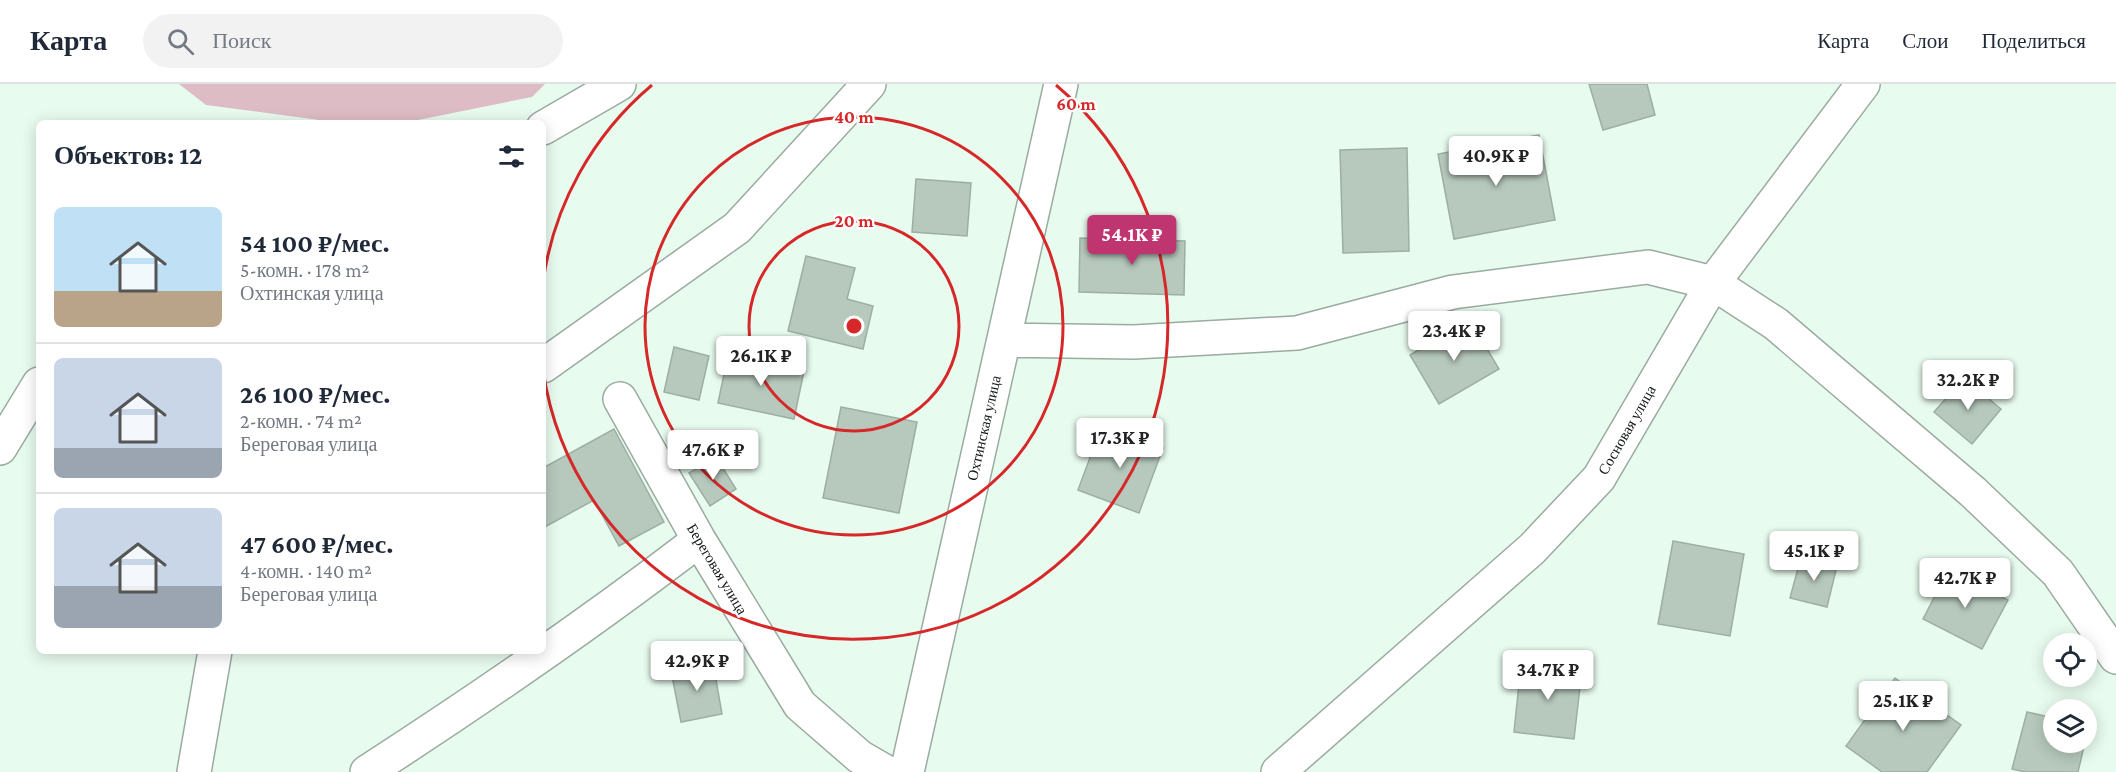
<!DOCTYPE html>
<html lang="ru">
<meta charset="utf-8">
<style>
:root{--surface:#fff;--page:#f2f2f3;--text:#1f2937;--muted:#747a83;--line:#e0e1e3;--accent:#bf3570}
body{margin:0;font-family:"Crimson Pro",serif;background:var(--page);color:var(--text);height:100vh;display:flex;flex-direction:column;font-size:22px;white-space:nowrap}
*{box-sizing:border-box;margin:0}
p{font-size:20px;color:var(--muted)}
.icon{flex:none;width:33px;height:33px;fill:none;stroke:currentColor;stroke-width:2;stroke-linecap:round;stroke-linejoin:round}
.map{position:relative;flex:1;overflow:hidden}
.side{position:absolute;left:36px;top:36px;width:510px;height:534px;display:flex;flex-direction:column;background:var(--surface);border-radius:9px;box-shadow:0 3px 15px #0003}
.side>*{flex:none}
.buttons{position:absolute;left:2043px;top:549px;display:grid;gap:12px}
.buttons a{display:grid;place-items:center;width:54px;height:54px;border-radius:50%;background:var(--surface);box-shadow:0 3px 15px #0003;font-size:30px}
.price{position:absolute;translate:-50% -51px;padding:0 14px;border-radius:6px;background:#fff;color:#222;font-size:20px;line-height:39px;filter:drop-shadow(0 2px 3px #0008)}
.price::after{content:'';position:absolute;left:50%;top:36px;width:18px;height:14px;margin-left:-9px;background:inherit;clip-path:polygon(0 0,100% 0,50% 100%)}
.price.active{background:var(--accent);color:#fff}
ul{padding:0;list-style:none}
li{display:flex;align-items:center;gap:18px;height:150px;padding:0 18px}
li+li{border-top:2px solid var(--line)}
li span{display:grid;place-items:center;flex:none;width:168px;height:120px;border-radius:9px;color:#555}
li>.icon{margin-inline-start:auto}
span .icon{width:72px;height:72px;fill:#fffc;stroke-width:1}
li b{font-size:26px}
h2{display:flex;justify-content:space-between;align-items:center;height:72px;padding:0 18px;font-size:26px}
header{display:flex;align-items:center;gap:36px;box-sizing:border-box;height:84px;padding:0 30px;background:var(--surface);border-bottom:2px solid var(--line)}
header strong{font-size:28px}
nav{display:flex;gap:33px;margin-inline-start:auto;font-size:21px}
.search{width:420px;height:54px;background:var(--page);display:flex;align-items:center;gap:15px;box-sizing:border-box;padding:0 21px;border-radius:33px;color:var(--muted);font-size:22px}
.map>svg:first-child{display:block}
</style>
<header>
<strong>Карта</strong>
<div class="search"><svg class="icon" aria-label="search" viewBox="0 0 24 24"><circle cx="10" cy="10" r="6"/><path d="M15 15l6 6"/></svg>Поиск</div>
<nav><a>Карта</a><a>Слои</a><a>Поделиться</a></nav>
</header>
<div class="map">
<svg width="2116" height="688" viewBox="0 0 2116 688">
<rect width="100%" height="100%" fill="#e8fbef"/>
<path fill="#debcc6" d="M179 0H545L532 13 403 39H342L206 21Z"/>
<path fill="#b7c9bd" stroke="#9daea3" stroke-width="1.5" d="M1589 0H1647L1655 31 1603 46Z
M1539 51 1555 136 1454 155 1438 70Z
M1407 64 1409 167 1343 169 1340 66Z
M916 95 971 99 967 152 912 148Z
M1080 154 1185 157 1184 211 1079 208Z
M806 172 855 184 847 215 873 222 863 265 788 247Z
M1470 236 1499 285 1439 320 1410 271Z
M674 263 709 272 699 316 664 308Z
M728 271 804 287 794 335 718 319Z
M1964 294 2001 325 1972 360 1934 328Z
M841 323 917 338 899 429 823 414Z
M1102 341 1163 364 1139 429 1078 406Z
M614 345 664 438 619 462 594 416 543 444V384Z
M716 373 736 405 710 422 689 389Z
M1673 457 1744 470 1730 552 1658 540Z
M1801 473 1837 482 1827 523 1790 514Z
M1949 485 2008 516 1982 565 1923 535Z
M713 579 722 630 681 638 671 587Z
M1521 580 1582 586 1574 655 1514 648Z
M1895 594 1961 641 1927 688H1882L1846 662Z
M2027 628 2054 634V658H2085L2078 688H2025L2012 685Z"/>
<g fill="none" stroke-linecap="round" stroke-linejoin="round">
<g stroke="#9aaba0" stroke-width="36">
<path id="minor" d="M543 44 619 0
M1004 256 1134 258 1297 249 1453 208 1648 183 1713 199 1776 240 1973 408 2058 489 2116 573
M543 282 737 144 869 0
M620 315 699 456 800 621 860 673 886 688
M0 364 39 300
M194 688 215 567
M367 688C480 615 592 538 699 456
M907 688 1061 0
M1278 688 1532 465 1599 394 1713 199 1863 0"/>
</g>
<use href="#minor" stroke="#fff" stroke-width="33"/>
</g>
<g fill="none" stroke="#d62828" stroke-width="3">
<circle cx="854" cy="242" r="105"/>
<circle cx="854" cy="242" r="209"/>
<path d="M543 198A314 314 0 0 1 652 1M1056 1A314 314 0 1 1 543 286"/>
</g>
<g text-anchor="middle" stroke-width="4.5" stroke-linejoin="round" paint-order="stroke">
<g font-size="15" fill="#131915" stroke="#fff">
<text transform="translate(984 344) rotate(-77)" y="5">Охтинская улица</text>
<text transform="translate(1627 346) rotate(-60)" y="5">Сосновая улица</text>
<text transform="translate(717 485) rotate(59)" y="5">Береговая улица</text>
</g>
</g>
<circle cx="854" cy="242" r="9" fill="#d62828" stroke="#fff" stroke-width="3"/>
<g font-size="18" text-anchor="middle" font-weight="bold" fill="#d62828" stroke="#fff" stroke-width="4.5" stroke-linejoin="round" paint-order="stroke">
<text x="1076" y="26">60 m</text>
<text x="854" y="39">40 m</text>
<text x="854" y="143">20 m</text>
</g>
</svg>
<div class="buttons">
<a><svg class="icon" aria-label="locate" viewBox="0 0 24 24"><circle cx="12" cy="12" r="6"/><path d="M12 2v4M12 18v4M2 12h4M18 12h4"/></svg></a>
<a><svg class="icon" aria-label="layers" viewBox="0 0 24 24"><path d="M12 4l9 5-9 5-9-5zM3 14l9 5 9-5"/></svg></a>
</div>
<b class="price" style="left:1496px;top:103px">40.9K ₽</b>
<b class="price active" style="left:1132px;top:182px">54.1K ₽</b>
<b class="price" style="left:1454px;top:278px">23.4K ₽</b>
<b class="price" style="left:761px;top:303px">26.1K ₽</b>
<b class="price" style="left:1968px;top:327px">32.2K ₽</b>
<b class="price" style="left:1120px;top:385px">17.3K ₽</b>
<b class="price" style="left:713px;top:397px">47.6K ₽</b>
<b class="price" style="left:1814px;top:498px">45.1K ₽</b>
<b class="price" style="left:1965px;top:525px">42.7K ₽</b>
<b class="price" style="left:697px;top:608px">42.9K ₽</b>
<b class="price" style="left:1548px;top:617px">34.7K ₽</b>
<b class="price" style="left:1903px;top:648px">25.1K ₽</b>
<section class="side">
<h2>Объектов: 12<svg class="icon" aria-label="filters" viewBox="0 0 24 24"><path d="M4 7h16M4 17h16"/><circle cx="9" cy="7" r="2"/><circle cx="15" cy="17" r="2"/></svg></h2>
<ul>
<li><span style="background:linear-gradient(#bfe0f5 70%,#b9a48a 0)"><svg class="icon" aria-label="home" viewBox="0 0 24 24"><path d="M3 11l9-7 9 7M6 9v11h12V9"/></svg></span><div><b>54 100 ₽/мес.</b><p>5-комн. · 178 m²</p><p>Охтинская улица</p></div></li>
<li><span style="background:linear-gradient(#c9d6e8 75%,#9aa5b1 0)"><svg class="icon" aria-label="home" viewBox="0 0 24 24"><path d="M3 11l9-7 9 7M6 9v11h12V9"/></svg></span><div><b>26 100 ₽/мес.</b><p>2-комн. · 74 m²</p><p>Береговая улица</p></div></li>
<li><span style="background:linear-gradient(#c9d6e8 65%,#9aa5b1 0)"><svg class="icon" aria-label="home" viewBox="0 0 24 24"><path d="M3 11l9-7 9 7M6 9v11h12V9"/></svg></span><div><b>47 600 ₽/мес.</b><p>4-комн. · 140 m²</p><p>Береговая улица</p></div></li>
</ul>
</section>
</div>
